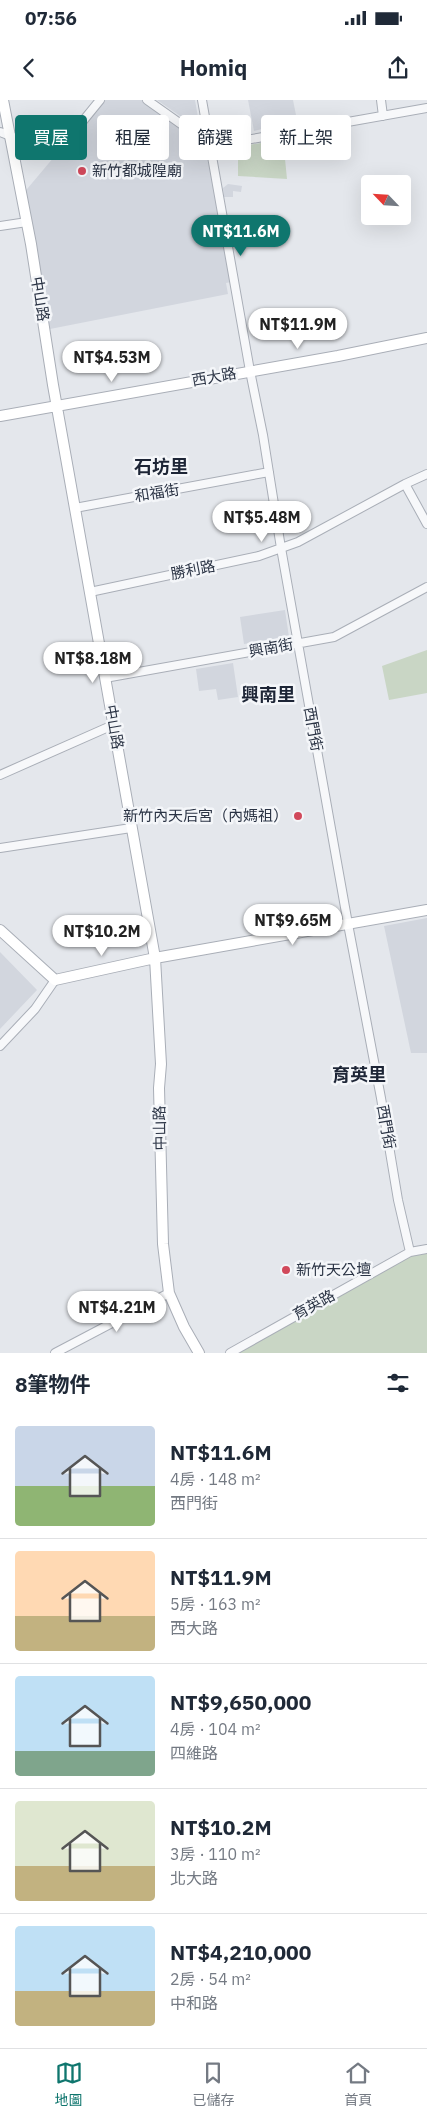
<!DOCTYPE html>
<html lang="zh-TW">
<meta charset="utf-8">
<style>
:root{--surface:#fff;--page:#f2f2f3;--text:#1f2937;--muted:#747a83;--line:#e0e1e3;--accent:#0f766e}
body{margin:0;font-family:"IBM Plex Sans","Noto Sans TC",sans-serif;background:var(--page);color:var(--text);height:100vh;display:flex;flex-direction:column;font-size:19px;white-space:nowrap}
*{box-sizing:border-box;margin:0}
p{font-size:16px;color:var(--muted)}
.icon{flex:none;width:28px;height:28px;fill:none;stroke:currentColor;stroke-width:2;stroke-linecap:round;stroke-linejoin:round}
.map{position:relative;height:1253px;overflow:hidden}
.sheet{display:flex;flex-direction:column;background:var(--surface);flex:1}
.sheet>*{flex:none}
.top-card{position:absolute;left:15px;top:15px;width:398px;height:45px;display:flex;gap:10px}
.needle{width:32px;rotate:295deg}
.controls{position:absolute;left:361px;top:75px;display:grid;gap:10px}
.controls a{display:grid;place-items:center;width:50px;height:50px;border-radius:5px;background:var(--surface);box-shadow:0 5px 20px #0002;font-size:25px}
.price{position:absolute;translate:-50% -42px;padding:0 11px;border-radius:18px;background:#fff;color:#222;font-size:16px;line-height:32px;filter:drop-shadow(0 1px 2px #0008)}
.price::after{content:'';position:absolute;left:50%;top:30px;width:15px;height:11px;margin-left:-8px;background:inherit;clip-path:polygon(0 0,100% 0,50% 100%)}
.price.active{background:var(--accent);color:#fff}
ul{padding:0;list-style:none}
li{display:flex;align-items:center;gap:15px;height:125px;padding:0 15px}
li+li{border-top:1px solid var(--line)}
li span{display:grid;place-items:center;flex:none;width:140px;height:100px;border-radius:5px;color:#555}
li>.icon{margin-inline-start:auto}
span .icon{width:60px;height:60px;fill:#fffc;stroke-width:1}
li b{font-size:21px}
h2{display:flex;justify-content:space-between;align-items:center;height:60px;padding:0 15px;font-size:21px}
.tag{padding:0 18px;border-radius:5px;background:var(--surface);box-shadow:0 5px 20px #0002;font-size:18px;line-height:45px}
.tag.active{background:var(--accent);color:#fff}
.status{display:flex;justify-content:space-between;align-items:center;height:35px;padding:0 25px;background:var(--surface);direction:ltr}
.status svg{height:14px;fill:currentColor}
header{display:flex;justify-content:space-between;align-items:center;height:65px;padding:0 15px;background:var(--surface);font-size:22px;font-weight:700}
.menu{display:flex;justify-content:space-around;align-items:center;height:70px;border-top:1px solid var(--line);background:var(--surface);font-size:14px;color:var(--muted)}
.menu a{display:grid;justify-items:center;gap:2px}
.menu .active{color:var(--accent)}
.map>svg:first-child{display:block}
</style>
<div class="status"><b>07:56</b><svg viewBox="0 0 49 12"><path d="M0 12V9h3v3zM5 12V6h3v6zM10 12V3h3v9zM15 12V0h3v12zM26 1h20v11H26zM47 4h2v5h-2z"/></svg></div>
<header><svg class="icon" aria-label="back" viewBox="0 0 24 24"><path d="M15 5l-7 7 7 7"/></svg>Homiq<svg class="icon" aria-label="share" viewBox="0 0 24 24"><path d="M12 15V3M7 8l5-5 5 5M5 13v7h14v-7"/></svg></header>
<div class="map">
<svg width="427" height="1253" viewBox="0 0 427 1253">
<rect width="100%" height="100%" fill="#e4e7ec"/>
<path fill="#d2d6de" d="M102 0H144L211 46 219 126 231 182 226 183 228 194 50 229 48 218 43 219 22 95Z
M157 0H195L199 23 196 27Z
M248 0H293L297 20 254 31Z
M228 84 242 86 241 92 233 91V97H224L223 88Z
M285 510 289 537 244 544 240 517Z
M233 563 238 597 218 600 216 589 199 591 196 569Z
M427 818V953H411L384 826Z
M0 852 37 890 0 929Z"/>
<path fill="#c9d6c5" d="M283 39 287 79 238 76V47Z
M427 550V593L389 600 382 566Z
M427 1149V1253H231L410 1152Z"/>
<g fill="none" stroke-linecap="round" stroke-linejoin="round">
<g stroke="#a9aeb7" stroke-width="10">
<path id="street" d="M147 0 212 46
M202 0 250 271 263 335 281 448 348 824 381 998 398 1100 410 1152
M381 0 383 16
M0 32 56 54 100 0
M212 46 427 8
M0 126 27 122
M405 384 427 424
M75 408 269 372
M90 492 259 456 298 442 405 384 427 374
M105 578 334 537 427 487
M0 675 113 625
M0 748 131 728
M0 946 35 909 55 880
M55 1253 169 1193
M230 1253 410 1152 427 1149"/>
</g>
<g stroke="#a9aeb7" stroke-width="12">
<path id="secondary" d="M3 0 31 144 53 285 155 858 161 964 159 988 163 1144 169 1193 184 1227 199 1253
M0 316 338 256 427 238
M0 830 55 880 155 858 427 810"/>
</g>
<use href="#street" stroke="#f7f8fa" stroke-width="8"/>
<use href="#secondary" stroke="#fff" stroke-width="10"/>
</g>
<g fill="#d1495b" stroke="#f4f6f9" stroke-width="2">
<circle cx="82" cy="71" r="5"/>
<circle cx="298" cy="716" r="5"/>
<circle cx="286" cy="1170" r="5"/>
</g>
<g text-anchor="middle" stroke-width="5" stroke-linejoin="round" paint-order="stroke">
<g font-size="15" fill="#2b3445" stroke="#f4f6f9" text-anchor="start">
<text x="92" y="76">新竹都城隍廟</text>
<text x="288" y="721" text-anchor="end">新竹內天后宮（內媽祖）</text>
<text x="296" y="1175">新竹天公壇</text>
</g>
<g font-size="15" fill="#2b3445" stroke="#f4f6f9">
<text transform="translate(40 199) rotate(81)" y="5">中山路</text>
<text transform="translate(214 277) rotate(-10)" y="5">西大路</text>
<text transform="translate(157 393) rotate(-9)" y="5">和福街</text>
<text transform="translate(193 470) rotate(-11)" y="5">勝利路</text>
<text transform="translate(271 548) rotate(-10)" y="5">興南街</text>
<text transform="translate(114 627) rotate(80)" y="5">中山路</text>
<text transform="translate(313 629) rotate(80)" y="5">西門街</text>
<text transform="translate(386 1027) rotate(80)" y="5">西門街</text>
<text transform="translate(160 1028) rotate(-91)" y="5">中山路</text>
<text transform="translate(314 1205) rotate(-29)" y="5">育英路</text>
</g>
<g font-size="18" font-weight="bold" fill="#1d2536" stroke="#f4f6f9">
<text x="161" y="373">石坊里</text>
<text x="268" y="601">興南里</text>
<text x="359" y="981">育英里</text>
</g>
</g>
</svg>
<div class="controls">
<a><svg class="needle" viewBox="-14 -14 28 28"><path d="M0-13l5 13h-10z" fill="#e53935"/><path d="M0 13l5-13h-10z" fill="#747a83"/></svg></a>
</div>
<b class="price active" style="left:241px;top:157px">NT$11.6M</b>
<b class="price" style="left:298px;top:250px">NT$11.9M</b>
<b class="price" style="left:112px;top:283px">NT$4.53M</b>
<b class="price" style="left:262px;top:443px">NT$5.48M</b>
<b class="price" style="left:93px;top:584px">NT$8.18M</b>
<b class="price" style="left:293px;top:846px">NT$9.65M</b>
<b class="price" style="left:102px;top:857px">NT$10.2M</b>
<b class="price" style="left:117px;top:1233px">NT$4.21M</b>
<div class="top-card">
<a class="tag active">買屋</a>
<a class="tag">租屋</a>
<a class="tag">篩選</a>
<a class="tag">新上架</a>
</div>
</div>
<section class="sheet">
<h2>8筆物件<svg class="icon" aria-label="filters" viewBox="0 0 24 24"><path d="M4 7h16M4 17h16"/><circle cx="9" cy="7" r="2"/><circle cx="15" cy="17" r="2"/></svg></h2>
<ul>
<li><span style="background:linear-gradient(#c9d6e8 60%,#8fb573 0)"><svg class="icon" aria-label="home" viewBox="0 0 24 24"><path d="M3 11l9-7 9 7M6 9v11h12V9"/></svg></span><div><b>NT$11.6M</b><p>4房 · 148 m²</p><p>西門街</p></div></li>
<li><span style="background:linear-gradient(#ffd9b3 65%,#c2b280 0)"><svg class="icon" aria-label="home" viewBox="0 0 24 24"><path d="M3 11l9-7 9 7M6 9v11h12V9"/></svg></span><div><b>NT$11.9M</b><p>5房 · 163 m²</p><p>西大路</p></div></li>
<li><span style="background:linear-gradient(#bfe0f5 75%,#7fa58c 0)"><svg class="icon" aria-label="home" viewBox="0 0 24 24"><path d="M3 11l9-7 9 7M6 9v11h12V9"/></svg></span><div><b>NT$9,650,000</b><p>4房 · 104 m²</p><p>四維路</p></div></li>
<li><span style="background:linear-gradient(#dfe7d0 65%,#c2b280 0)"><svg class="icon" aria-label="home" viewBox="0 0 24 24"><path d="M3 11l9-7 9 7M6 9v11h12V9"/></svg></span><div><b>NT$10.2M</b><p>3房 · 110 m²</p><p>北大路</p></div></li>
<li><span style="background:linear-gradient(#bfe0f5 65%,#c2b280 0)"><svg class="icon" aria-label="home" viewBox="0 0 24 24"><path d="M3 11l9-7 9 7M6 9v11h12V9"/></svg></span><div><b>NT$4,210,000</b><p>2房 · 54 m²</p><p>中和路</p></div></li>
</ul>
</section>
<nav class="menu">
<a class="active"><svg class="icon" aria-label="map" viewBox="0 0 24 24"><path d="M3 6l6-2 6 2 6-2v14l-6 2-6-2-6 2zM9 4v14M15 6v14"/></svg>地圖</a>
<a><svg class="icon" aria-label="saved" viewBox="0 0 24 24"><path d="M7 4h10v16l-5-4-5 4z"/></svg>已儲存</a>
<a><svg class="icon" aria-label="home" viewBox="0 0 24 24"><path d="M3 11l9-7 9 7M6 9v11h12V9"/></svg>首頁</a>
</nav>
